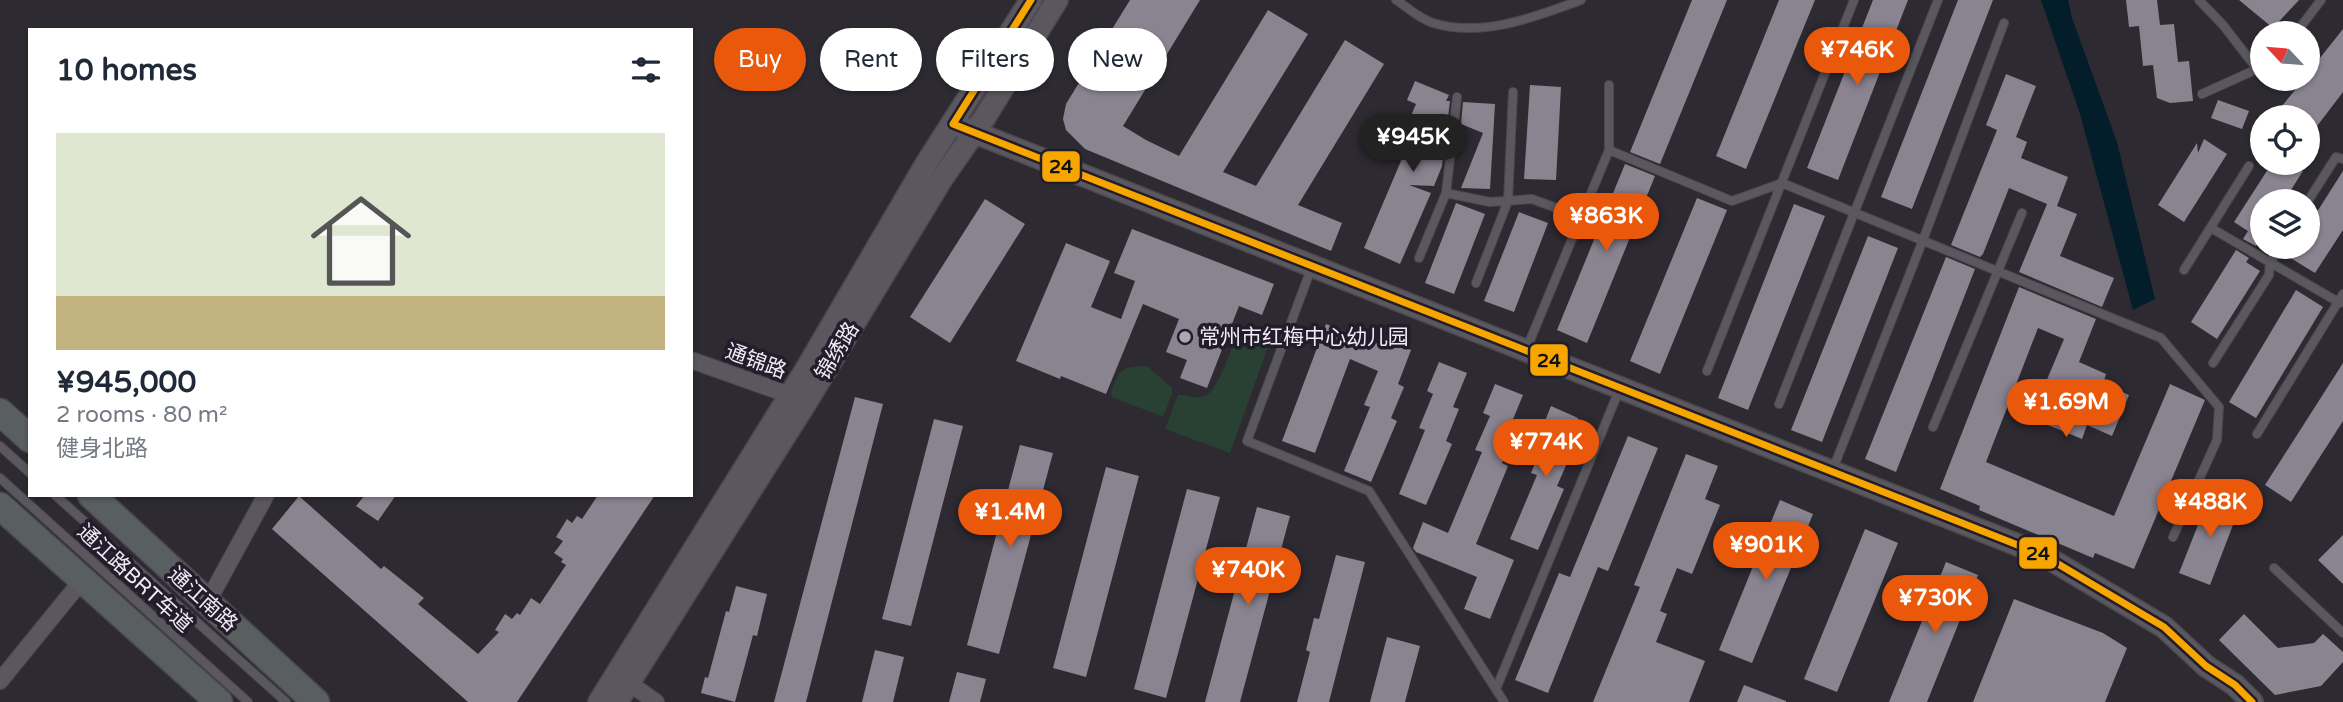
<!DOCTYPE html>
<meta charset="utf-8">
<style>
:root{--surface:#fff;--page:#f2f2f3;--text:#1f2937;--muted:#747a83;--accent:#ea580c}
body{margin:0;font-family:"Varela Round","Noto Sans SC",sans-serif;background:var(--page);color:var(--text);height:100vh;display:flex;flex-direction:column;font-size:26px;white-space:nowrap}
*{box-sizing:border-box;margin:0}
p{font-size:23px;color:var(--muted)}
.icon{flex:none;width:38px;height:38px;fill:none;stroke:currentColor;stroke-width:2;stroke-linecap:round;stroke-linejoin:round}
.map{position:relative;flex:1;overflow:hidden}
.sheet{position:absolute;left:28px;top:28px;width:665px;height:469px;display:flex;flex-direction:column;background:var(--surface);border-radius:0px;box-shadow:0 2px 5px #0004}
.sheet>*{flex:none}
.banner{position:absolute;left:714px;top:28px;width:665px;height:63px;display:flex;gap:14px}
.needle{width:46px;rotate:296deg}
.tools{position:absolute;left:2250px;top:21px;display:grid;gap:14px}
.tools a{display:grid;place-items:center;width:70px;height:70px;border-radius:50%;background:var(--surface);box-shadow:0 2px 5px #0004;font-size:35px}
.price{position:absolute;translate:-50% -60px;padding:0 16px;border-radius:24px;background:var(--accent);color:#fff;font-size:23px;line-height:46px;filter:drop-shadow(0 2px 4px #0008)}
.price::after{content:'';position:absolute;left:50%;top:42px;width:21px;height:16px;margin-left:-10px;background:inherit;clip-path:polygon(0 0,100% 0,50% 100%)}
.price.current{background:#222;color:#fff}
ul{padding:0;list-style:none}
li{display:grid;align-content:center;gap:14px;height:371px;padding:0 28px}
li span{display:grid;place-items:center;height:217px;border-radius:0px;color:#555}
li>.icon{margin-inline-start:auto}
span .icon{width:126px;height:126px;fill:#fffc;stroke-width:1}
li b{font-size:30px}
h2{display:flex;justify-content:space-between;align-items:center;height:84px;padding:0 28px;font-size:30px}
.tag{padding:0 24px;border-radius:32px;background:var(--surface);box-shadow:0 2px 5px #0004;font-size:24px;line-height:63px}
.tag.current{background:var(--accent);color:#fff}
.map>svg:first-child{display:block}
</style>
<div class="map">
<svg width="2343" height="702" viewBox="0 0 2343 702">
<rect width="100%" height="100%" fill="#2d2a32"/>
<path fill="#294132" d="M1237 333 1269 344 1230 453 1165 429 1178 395C1187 394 1195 400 1205 396 1220 389 1231 348 1237 333Z
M1147 366 1172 388V394L1164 415 1161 416 1112 397 1111 393C1120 368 1120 367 1147 366Z"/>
<path fill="#041d2a" d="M2041 0H2068L2072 18 2117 142 2155 299 2133 310 2080 114Z"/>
<path fill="#8a8491" d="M1130 0H1200L1123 126 1146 140 1179 156 1268 10 1308 34 1223 172 1256 186 1345 40 1384 64 1298 205 1342 223 1331 251 1085 149 1066 130 1063 119 1066 104Z
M1692 0H1727L1660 164 1630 152Z
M1779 0H1815L1746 169 1716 156Z
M1873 0H1908L1838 180 1807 168Z
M1958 0H1993L1912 209 1881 197Z
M2126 0H2157L2160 25 2174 24 2178 62 2189 61 2193 101 2170 103 2157 98 2153 65 2143 66 2139 26 2129 27Z
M2239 0H2299L2273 28Z
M2343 29V92L2308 138V117H2273L2304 79H2308V73Z
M2006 74 2036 86 2016 137 2027 142 2021 158 2068 177 2057 206 2077 214 2060 256 2114 278 2102 307 2019 272 2047 204 2009 188 1983 254 1980 257 1951 245 1997 130 1986 125Z
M1415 81 1449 95 1446 101H1450L1442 166 1434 186 1409 185 1431 193 1400 264 1364 248 1412 135 1404 132 1416 104 1407 100Z
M1530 85 1561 87 1556 180 1524 179Z
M2218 100 2249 111 2242 129 2211 118Z
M1463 102 1495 104 1490 189 1461 188 1483 133 1461 124Z
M2204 139 2227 154 2184 222 2158 205 2197 143 2198 153Z
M2272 163H2290L2303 171 2284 201H2263V241L2260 239 2256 246 2243 239 2248 231 2234 222Z
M1625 164 1655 176 1587 343 1557 330Z
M2343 171V230L2315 273 2289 257 2295 247H2308V226Z
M1697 198 1727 210 1660 374 1630 361Z
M985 199 1025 224 950 343 910 317Z
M1456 203 1485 214 1454 294 1425 283Z
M1794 204 1825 216 1748 410 1718 398Z
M1519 212 1548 223 1514 312 1484 301Z
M1132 229 1274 284 1262 315 1239 306 1207 388 1180 378 1187 360 1166 352 1179 319 1143 304 1106 394 1061 376 1060 379 1016 361 1066 243 1110 261 1091 307 1121 319 1135 281 1114 273Z
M1868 236 1898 248 1822 442 1791 430Z
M2236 250 2249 258 2246 262 2260 271 2217 339 2191 322Z
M1946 257 1975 269 1896 472 1865 459Z
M2019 287 2096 319 2079 362 2106 374 2103 384 2129 395 2112 436 2087 425 2082 439 2031 418 2064 339 2038 328 1986 462 2114 516 2170 384 2205 400 2134 569 2095 553 2093 558 1979 510 1980 506 1940 489Z
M2296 290 2323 307 2256 418 2229 402Z
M1326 324 1381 345 1384 339 1411 350 1398 384 1404 387 1391 418 1397 421 1371 482 1344 471 1370 407 1364 405 1378 371 1350 359 1315 453 1282 441Z
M1439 362 1467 373 1453 407 1459 409 1446 441 1452 444 1426 505 1399 494 1425 430 1419 428 1433 394 1427 391Z
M2343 363V421L2291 502 2265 485Z
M1495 384 1523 395 1509 429 1515 432 1502 463 1508 466 1476 544 1514 560 1490 619 1464 609 1477 577 1416 552 1413 548 1423 522 1448 533 1482 452 1475 450 1490 416 1483 413Z
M855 397 883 404 806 702H774Z
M1551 406 1578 418 1565 452 1571 454 1557 486 1564 489 1538 550 1510 539 1537 475 1531 473 1545 439 1539 436Z
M934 419 963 426 911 626 882 619Z
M1628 436 1658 448 1608 571 1598 567 1548 693 1515 680 1559 573 1570 577Z
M1020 445 1053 453 999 654 967 645Z
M1686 454 1718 466 1705 499 1720 505 1692 574 1677 568 1660 611 1667 614 1656 642 1705 661 1689 702H1593L1640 587 1634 585Z
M1106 467 1139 476 1086 677 1053 668Z
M1187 489 1220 497 1166 698 1134 689Z
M2211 492 2241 504 2210 585 2179 573Z
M365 495H396L378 521 356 506Z
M598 495H655L517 702H468L272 529 299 496 381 569 384 566 424 598 418 604 478 654 499 632 495 630 505 614 512 619 517 613 520 615 531 598 540 604 566 565 561 562 563 559 554 553 563 541 556 537 567 519 572 523 577 516 582 519Z
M1780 500 1813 514 1752 663 1719 650Z
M1257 507 1290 516 1240 702H1205Z
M1865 529 1898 543 1837 692 1804 679Z
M2343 535V584L2318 560Z
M1336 555 1365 562 1329 702H1297L1310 652 1306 650 1314 618 1319 619Z
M1946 562 1978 575 1927 702H1889Z
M736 586 767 594 757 636 753 635 735 702 701 693 705 677 708 678 726 611 729 612Z
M2014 599 2103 633 2127 648 2105 702H1973Z
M2244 614 2278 648 2314 643 2323 634 2343 652V662L2321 686 2275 695 2219 640Z
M1387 637 1420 646 1405 702H1370Z
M875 650 904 657 893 702H862Z
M957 672 986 679 980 702H949Z
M1744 685 1786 701V702H1737Z"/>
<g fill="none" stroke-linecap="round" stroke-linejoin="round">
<g stroke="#4a474e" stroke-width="10">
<path id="service" d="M1396 0C1407 7 1420 19 1433 23 1482 38 1535 17 1581 0
M2199 0 2223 25 2257 69
M2296 33 2321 0
M2202 94 2257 69 2263 64
M1609 150 1732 201 1782 183 2161 338 2219 407 2217 440 2173 537
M1446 193 1490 202 1532 199 1581 217
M2308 201 2336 157 2343 159
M2211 228 2340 303
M1419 258 1446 193 1457 97
M1311 269 1247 441 1369 491 1504 702
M2184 270 2249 166
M1476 283 1508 201 1513 92
M1526 350 1609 150V85
M2213 363 2269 275 2270 262 2280 247
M1707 371 1854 0
M1779 404 1938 0
M1933 427 2022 213
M2257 434 2343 294
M0 446 30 473
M1833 469 1923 240 2004 23
M0 478 248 702
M55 495 286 702
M2274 568 2343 633
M1496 689 1620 388"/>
</g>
<g stroke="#4a474e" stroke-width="18">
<path id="minor" d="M691 360 798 398
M207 603 266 495
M0 681 83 579
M629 683 656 702"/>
</g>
<g stroke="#4a474e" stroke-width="24">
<path id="tertiary" d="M953 124 2043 555 2164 627 2206 666 2235 685 2252 702
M599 702 805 371 926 164 1031 0
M617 702 807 401 943 177 985 117 1057 0"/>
</g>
<g stroke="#4a474e" stroke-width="29">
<path id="primary" d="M0 412 30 439
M91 495 316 702
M0 506 219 702"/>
</g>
<use href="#service" stroke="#5a585e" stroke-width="8"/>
<use href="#minor" stroke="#5a585e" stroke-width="16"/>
<use href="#tertiary" stroke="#5a585e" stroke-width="21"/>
<use href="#primary" stroke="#595e61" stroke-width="26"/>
<g stroke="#221c2b" stroke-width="12">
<path id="bus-1" d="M1031 0 953 124 2043 555 2164 627 2206 666 2235 685 2252 702"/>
</g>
<use href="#bus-1" stroke="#f7a600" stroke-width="7"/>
</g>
<circle fill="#aca8b2" stroke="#221c2b" stroke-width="2.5" cx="1185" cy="337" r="7"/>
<g text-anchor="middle" stroke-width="7" stroke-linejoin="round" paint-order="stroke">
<g font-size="21" fill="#f0ecf7" stroke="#221c2b" text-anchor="start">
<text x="1199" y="344">常州市红梅中心幼儿园</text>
</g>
<g font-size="21" fill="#f0ecf7" stroke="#221c2b">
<text transform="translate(837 351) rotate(-59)" y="7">锦绣路</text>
<text transform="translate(756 361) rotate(20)" y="7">通锦路</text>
<text transform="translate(135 578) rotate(43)" y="7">通江路BRT车道</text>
<text transform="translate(203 599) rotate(42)" y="7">通江南路</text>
</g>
</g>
<g stroke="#221c2b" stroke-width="2.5">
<rect x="1041" y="150" width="40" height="33" rx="7" fill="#f7a600"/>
<rect x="1529" y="343" width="40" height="34" rx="7" fill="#f7a600"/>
<rect x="2018" y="536" width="40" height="34" rx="7" fill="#f7a600"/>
</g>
<g font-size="19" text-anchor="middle" font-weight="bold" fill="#111">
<text x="1061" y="173">24</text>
<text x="1549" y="367">24</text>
<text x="2038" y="560">24</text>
</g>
</svg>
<div class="tools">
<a><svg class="needle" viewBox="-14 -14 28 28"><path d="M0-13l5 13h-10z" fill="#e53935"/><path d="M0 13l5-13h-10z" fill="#747a83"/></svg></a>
<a><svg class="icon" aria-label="locate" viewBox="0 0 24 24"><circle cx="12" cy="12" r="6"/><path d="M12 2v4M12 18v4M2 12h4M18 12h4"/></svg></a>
<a><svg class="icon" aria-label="layers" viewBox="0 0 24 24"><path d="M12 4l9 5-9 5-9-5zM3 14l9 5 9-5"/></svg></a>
</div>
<b class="price" style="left:1857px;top:87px">¥746K</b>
<b class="price current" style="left:1413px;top:174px">¥945K</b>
<b class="price" style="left:1606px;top:253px">¥863K</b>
<b class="price" style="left:2066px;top:439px">¥1.69M</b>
<b class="price" style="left:1546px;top:479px">¥774K</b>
<b class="price" style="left:2210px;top:539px">¥488K</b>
<b class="price" style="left:1010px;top:549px">¥1.4M</b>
<b class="price" style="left:1766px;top:582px">¥901K</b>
<b class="price" style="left:1248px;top:607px">¥740K</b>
<b class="price" style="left:1935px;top:635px">¥730K</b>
<div class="banner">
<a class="tag current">Buy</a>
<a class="tag">Rent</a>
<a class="tag">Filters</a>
<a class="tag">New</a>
</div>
<section class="sheet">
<h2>10 homes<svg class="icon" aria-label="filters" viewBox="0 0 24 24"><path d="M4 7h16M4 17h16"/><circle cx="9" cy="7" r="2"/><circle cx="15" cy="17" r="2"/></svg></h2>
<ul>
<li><span style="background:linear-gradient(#dfe7d0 75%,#c2b280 0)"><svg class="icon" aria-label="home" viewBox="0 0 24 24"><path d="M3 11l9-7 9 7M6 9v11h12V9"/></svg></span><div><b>¥945,000</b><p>2 rooms · 80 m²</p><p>健身北路</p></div></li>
</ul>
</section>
</div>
